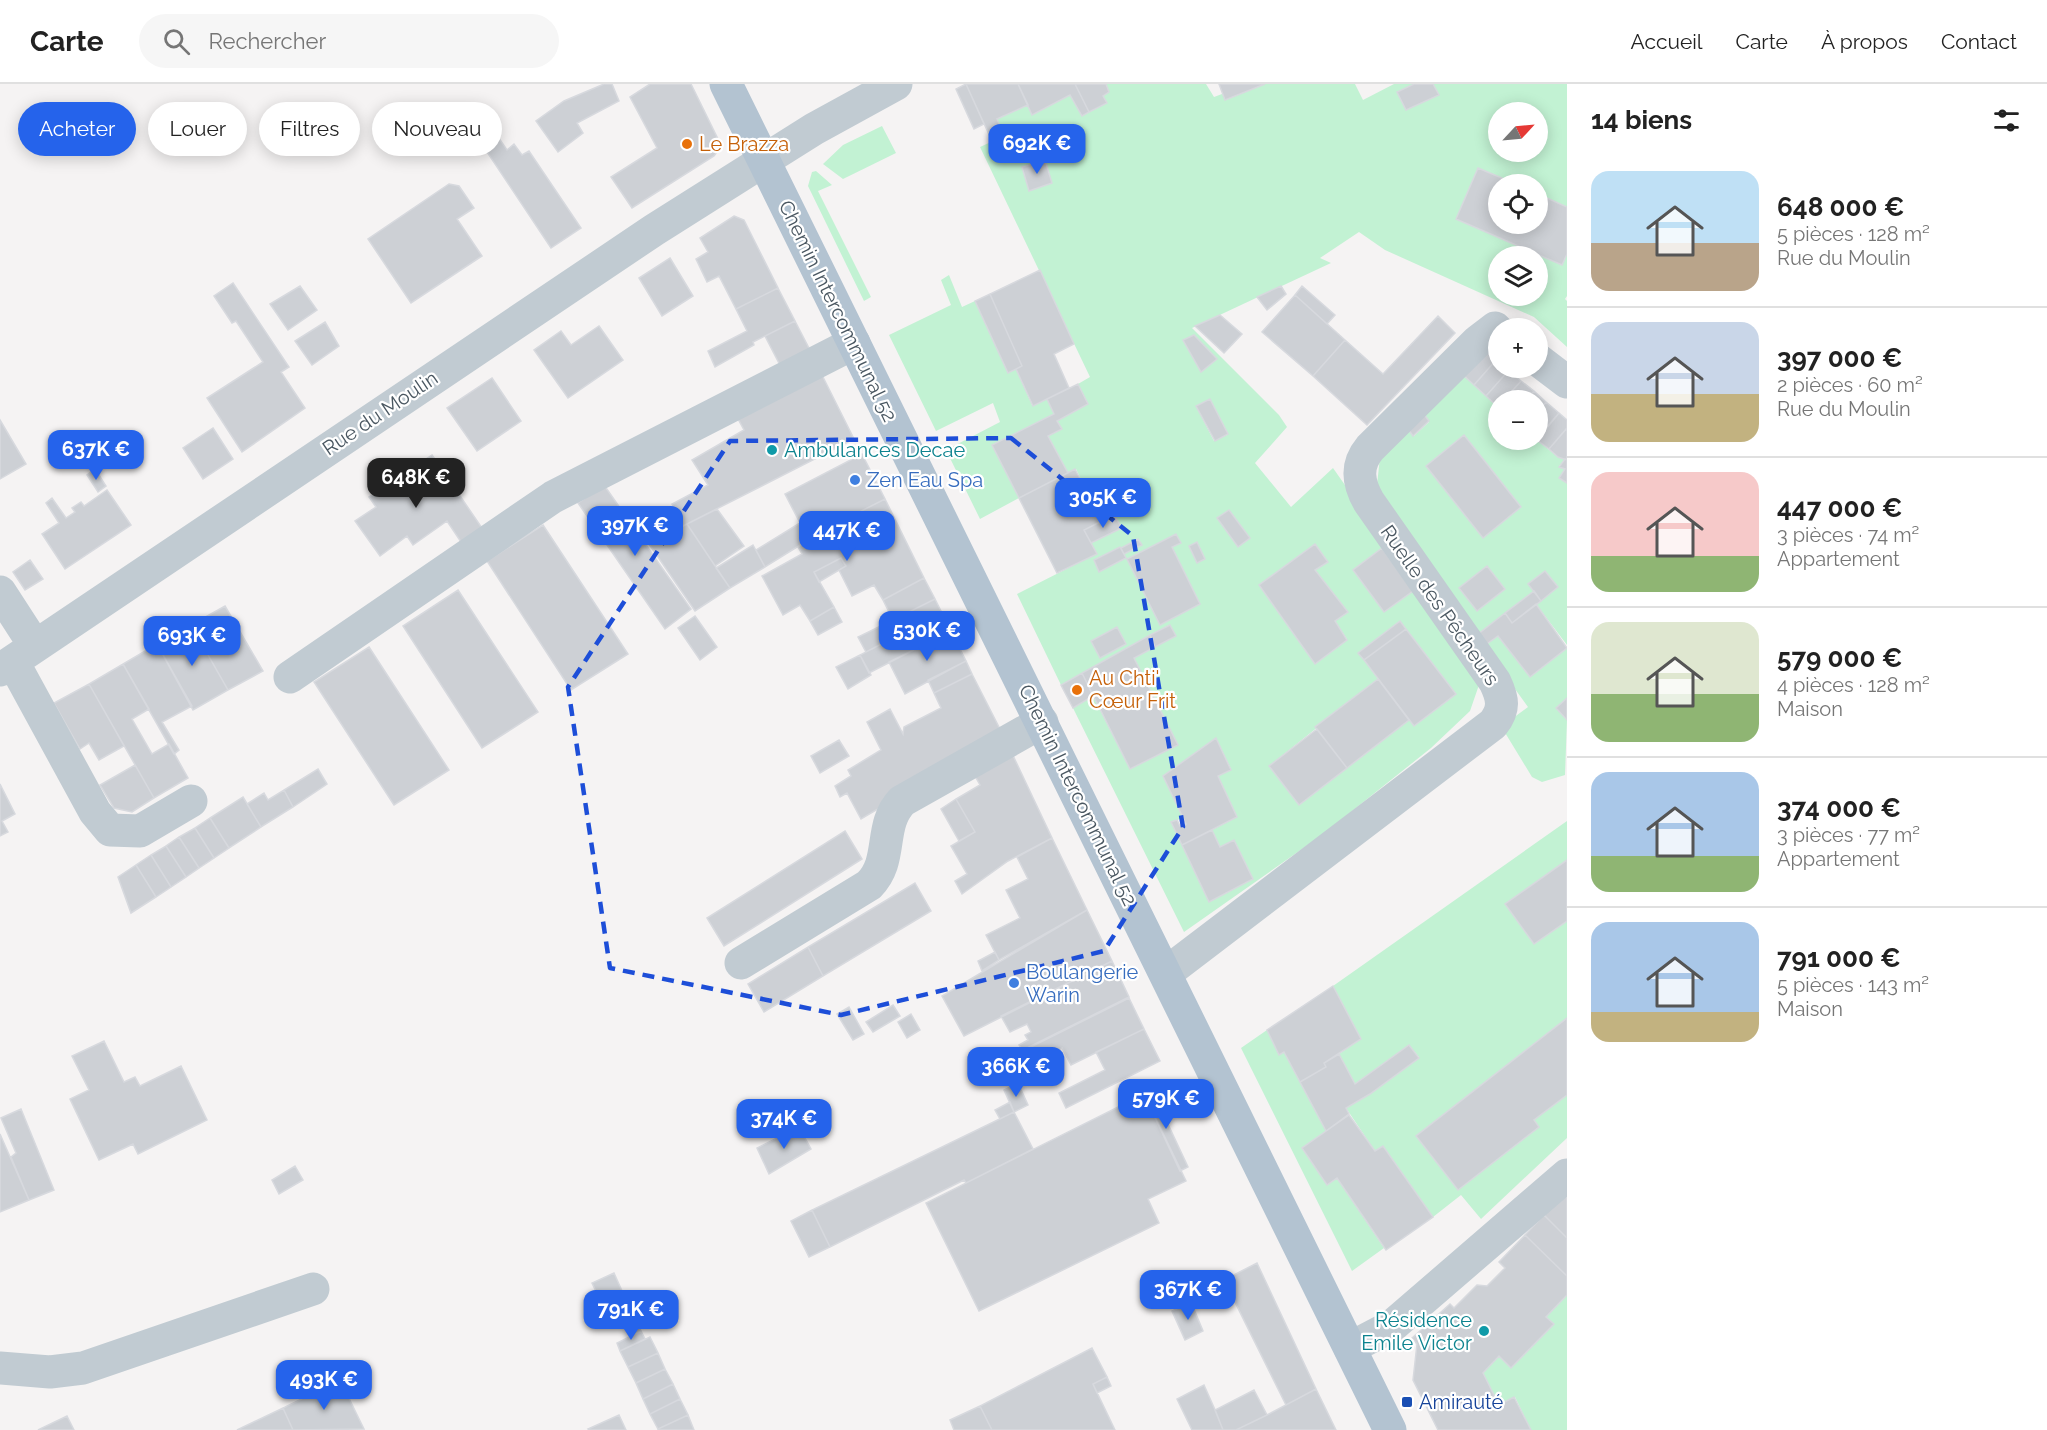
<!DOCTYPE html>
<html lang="fr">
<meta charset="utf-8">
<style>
:root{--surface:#fff;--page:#f6f6f6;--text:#222;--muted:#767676;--line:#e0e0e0;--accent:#2563eb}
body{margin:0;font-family:Raleway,sans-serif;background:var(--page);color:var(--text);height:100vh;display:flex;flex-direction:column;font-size:22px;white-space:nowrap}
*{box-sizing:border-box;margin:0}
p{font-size:20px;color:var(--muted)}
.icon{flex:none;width:33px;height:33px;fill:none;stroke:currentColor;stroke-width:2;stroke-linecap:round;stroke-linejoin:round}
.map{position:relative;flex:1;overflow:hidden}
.side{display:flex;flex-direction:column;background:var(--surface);width:480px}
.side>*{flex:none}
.guide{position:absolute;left:18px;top:18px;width:570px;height:54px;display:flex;gap:12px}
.needle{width:39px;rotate:64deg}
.tools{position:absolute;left:1488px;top:18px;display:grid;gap:12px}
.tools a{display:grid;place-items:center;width:60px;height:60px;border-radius:50%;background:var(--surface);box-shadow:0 3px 15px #0003;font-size:30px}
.price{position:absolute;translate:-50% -51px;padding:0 14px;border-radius:12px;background:var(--accent);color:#fff;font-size:20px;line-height:39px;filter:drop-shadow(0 2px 3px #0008)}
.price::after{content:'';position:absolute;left:50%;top:36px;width:18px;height:14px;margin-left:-9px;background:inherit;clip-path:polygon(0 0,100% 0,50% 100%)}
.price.current{background:#222;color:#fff}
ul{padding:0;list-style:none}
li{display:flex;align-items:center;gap:18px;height:150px;padding:0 24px}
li+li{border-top:2px solid var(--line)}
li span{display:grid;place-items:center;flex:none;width:168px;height:120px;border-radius:18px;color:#555}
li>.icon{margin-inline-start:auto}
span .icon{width:72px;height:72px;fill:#fffc;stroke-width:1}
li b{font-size:26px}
h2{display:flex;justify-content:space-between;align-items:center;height:72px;padding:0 24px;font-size:26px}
.pill{padding:0 21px;border-radius:27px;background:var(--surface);box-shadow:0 3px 15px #0003;font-size:21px;line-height:54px}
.pill.current{background:var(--accent);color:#fff}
header{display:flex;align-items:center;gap:36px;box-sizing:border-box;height:84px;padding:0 30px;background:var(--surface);border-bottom:2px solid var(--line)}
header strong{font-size:28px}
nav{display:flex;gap:33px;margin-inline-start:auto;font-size:21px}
.search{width:420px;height:54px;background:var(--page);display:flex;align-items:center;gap:15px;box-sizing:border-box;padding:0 21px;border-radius:33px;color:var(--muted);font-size:22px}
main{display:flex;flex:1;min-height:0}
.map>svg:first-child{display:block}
</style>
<header>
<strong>Carte</strong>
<div class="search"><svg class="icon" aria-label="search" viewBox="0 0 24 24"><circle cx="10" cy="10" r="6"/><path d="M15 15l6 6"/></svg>Rechercher</div>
<nav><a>Accueil</a><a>Carte</a><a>À propos</a><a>Contact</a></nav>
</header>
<main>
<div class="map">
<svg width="1567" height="1346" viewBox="0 0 1567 1346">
<rect width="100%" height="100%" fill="#f5f3f3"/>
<path fill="#c2f2d3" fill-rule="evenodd" d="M1106 0H1206L1214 13 1222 10 1226 16 1265 0H1355L1363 16 1394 0H1567V212L1565 215 1567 217V263L1534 233 1385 166 1359 148 1320 174 1331 179 1192 244 1279 331 1287 343 1255 379 1291 423 1333 384 1387 461 1354 486 1384 528 1414 506 1480 598 1470 627 1431 664 1322 751 1184 848 1073 624 1093 612 1130 685 1177 661 1134 574 1175 552 1169 541 1061 601 1017 510 1096 470 1091 459 1121 444 1114 431 1118 428 1108 407 1091 416 1076 385 1068 389 1048 352 1062 345 1057 337 1088 320 1078 300 1090 293 980 63 1004 52 997 35 1028 21 1032 31 1070 11 1082 32 1107 19 1103 12 1109 8ZM1498 28H1538V68H1498ZM1498 100H1538V140H1498ZM1498 172H1538V212H1498ZM1196 322 1228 350 1227 351 1214 357ZM1315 460 1327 477 1315 486 1347 528 1335 537 1347 555 1315 580 1259 501ZM1400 537 1456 610 1414 642 1409 636 1299 721 1269 682 1378 595 1359 569ZM1216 654 1231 685 1218 692 1237 733 1212 746 1220 763 1234 756 1253 795 1209 817 1172 739 1183 733 1164 692Z
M882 42 896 69 843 95 823 80 843 61Z
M816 87 832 101 818 107 871 213 864 217 808 102 812 88Z
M949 191 962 223 975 217 1008 289 1016 285 1032 321 1047 315 1054 330 1019 414 980 435 946 366 1000 338 993 319 936 347 889 251 951 221 941 196Z
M1461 289 1498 323V356H1537L1558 373 1565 375 1559 382 1565 385 1559 394 1567 399V561L1536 520 1558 503 1545 487 1534 507 1477 551 1377 401 1380 373 1409 345 1414 352 1429 338 1423 329Z
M1498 552 1530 592 1567 564V614L1556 624 1567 636 1565 691 1542 698 1532 693 1504 647 1509 637 1528 623 1484 562Z
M1567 737V934L1416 1052 1458 1106 1539 1043 1534 1036 1567 1011V1054L1481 1135 1461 1111 1433 1133 1383 1062 1375 1067 1346 1024 1370 1010 1419 973 1409 961 1355 1000 1339 970 1361 955 1333 902Z
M1267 946 1279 970 1284 968 1326 1047 1303 1065 1327 1101 1337 1094 1384 1164 1352 1187 1241 964Z
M1567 1211V1346H1531L1515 1313 1499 1321 1483 1289 1499 1272 1511 1284 1554 1240 1546 1233Z"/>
<path fill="#cdd0d5" stroke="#d7d9de" stroke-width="1.5" d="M604 0H612L619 17 577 39 583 49 558 68 536 37 564 17Z
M650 0H691L719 57 720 64 714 72 632 124 611 93 657 64 630 13Z
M966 0 984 40 974 45 956 5Z
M966 0H1018L1028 21 997 35 1004 52 992 57Z
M1018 0H1075L1089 28 1082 32 1070 11 1032 31Z
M1075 0H1106L1109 8 1103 12 1107 19 1089 28Z
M1219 0H1265L1225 16Z
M1414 0H1433L1439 11 1406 26 1397 8Z
M481 28 507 66 514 60 522 71 529 67 581 144 551 164 467 38Z
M1045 76 1052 99 1029 107 1022 83Z
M1478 84 1516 100H1498V140H1538V110L1567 123V170L1562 181 1456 135Z
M449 100 459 102 474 124 457 135 482 172 411 219 368 155Z
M734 132 744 136 778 204 736 225 719 192 707 198 696 175 708 168 700 154Z
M670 174 693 212 662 232 639 194Z
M1040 186 1074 260 1054 270 1069 304 1033 322 1016 285 1022 282 990 210Z
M233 199 289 283 281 288 305 324 242 368 207 314 263 278 236 237 232 239 214 212Z
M300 202 317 226 288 246 270 220Z
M1281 202 1286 210 1267 226 1257 213Z
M1302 202 1335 231 1327 240 1295 211Z
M778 204 795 237 753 258 754 261 715 283 708 267 747 247 736 225Z
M990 210 1022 282 1008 289 975 217Z
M1295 211 1345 256 1313 292 1262 248Z
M1220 231 1242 250 1224 269 1195 242Z
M1438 232 1455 249 1367 341 1313 292 1345 256 1383 290Z
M795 237 812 270 782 285 765 252Z
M325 238 339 262 312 281 295 257Z
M599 242 623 276 568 314 534 266 561 247 571 261Z
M1194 251 1217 275 1201 288 1183 256Z
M1483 265 1496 276 1474 301 1461 289Z
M1496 276 1498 284 1509 286 1486 312 1474 301Z
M1509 286 1521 297 1504 316H1498V323L1486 312Z
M821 289 854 355 683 442 672 420 708 401 692 376 744 346 737 333Z
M492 294 521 337 477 367 447 324Z
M1521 297 1534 307 1526 316H1504Z
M1078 300 1088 320 1057 337 1062 345 1048 352 1068 389 1019 414 992 361 1054 330 1047 315Z
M1534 307 1546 318 1538 328V316H1526Z
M1210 315 1228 350 1215 357 1196 322Z
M1546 318 1559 329 1538 353V328Z
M1423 329 1429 337 1413 352 1406 342Z
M1559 329 1567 336V344L1549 365 1537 356Z
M0 336 26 380 0 395Z
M213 344 233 375 203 395 183 364Z
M1567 344V376L1558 373 1549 365Z
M1464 351 1521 423 1483 454 1426 382Z
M862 370 885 415 826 445 765 483 756 466 800 439 785 410Z
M432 371 482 444 461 458 447 437 413 461 407 452 380 472 355 437 376 423 369 413Z
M1565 375 1567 376V399L1559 394 1565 385 1559 383Z
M95 385 106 402 98 408 87 391Z
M1075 385 1091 416 1108 407 1119 428 1084 446 1097 470 1057 489 1019 414Z
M604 401 691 525 665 545 578 419Z
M107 406 131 441 65 485 42 450 59 439 46 419 52 414 66 434 75 428 72 424 81 418 84 422Z
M885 415 924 494 883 516 874 501 852 512 839 486 846 482 841 474 814 488 834 523 810 537 800 521 783 531 762 492 802 470 798 463 826 445Z
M717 425 744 462 715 482 687 440Z
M1229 426 1250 454 1238 463 1217 434Z
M1114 431 1122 444 1091 459 1084 446Z
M687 440 730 504 695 527 649 460Z
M543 441 628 570 571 606 487 477Z
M1176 450 1181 459 1172 463 1200 520 1160 541 1127 475Z
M1138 455 1142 461 1124 470 1121 464Z
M1197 458 1205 475 1197 479 1189 462Z
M1315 460 1328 478 1315 486 1348 528 1335 537 1347 556 1315 580 1259 501Z
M753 461 765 483 730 504 716 484Z
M1120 463 1126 474 1099 488 1094 476Z
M1382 464 1413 507 1384 528 1353 486Z
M841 474 846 482 819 498 814 488Z
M30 476 43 495 25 506 13 488Z
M1487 482 1505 505 1477 527 1459 504Z
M1545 487 1558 503 1541 517 1528 500Z
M924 494 935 515 893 536 883 516Z
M458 506 538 628 482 664 403 542Z
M1534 507 1541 517 1512 539 1505 529Z
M935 515 951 547 869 589 860 571 901 550 893 536Z
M1536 520 1567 564 1530 593 1498 552 1484 562 1477 551 1505 529 1512 539Z
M225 522 263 587 228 606 191 541Z
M834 523 842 538 818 551 810 537Z
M695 532 717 563 700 576 678 544Z
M893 536 901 550 866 568 858 553Z
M1400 537 1406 545 1364 576 1358 569Z
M191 541 228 606 193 626 157 560Z
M1170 541 1176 552 1155 563 1150 551Z
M1117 543 1126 560 1100 574 1091 557Z
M1406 545 1456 610 1414 642 1364 576Z
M951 547 966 577 905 610 889 578Z
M1150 551 1155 563 1134 574 1178 661 1130 685 1082 589Z
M157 560 192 622 162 638 179 666 174 670 123 580Z
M369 563 449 686 394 721 314 598Z
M860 571 871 591 848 605 836 583Z
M966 577 972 590 934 609 928 596Z
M123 580 149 625 132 635 152 670 169 660 188 694 154 714 89 600Z
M1082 589 1093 612 1073 624 1061 601Z
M972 590 1003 651 861 735 847 709 840 713 835 702 851 692 848 686 881 666 867 638 890 625 903 650 904 643 941 624 934 609Z
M1378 595 1409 636 1347 684 1315 643Z
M89 600 124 662 99 676 89 659 80 665 54 619Z
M1567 614V636L1556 624Z
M1317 645 1347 684 1299 721 1269 682Z
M1216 654 1231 686 1218 692 1237 733 1182 761 1171 738 1177 736 1180 742 1186 740 1163 692Z
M839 656 849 672 820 689 811 672Z
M1009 663 1052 754 1008 777 962 810 955 797 967 790 951 762 975 748 956 715 980 701 970 683Z
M135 681 154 714 132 728 114 724 100 701Z
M318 685 327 700 293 723 284 706Z
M0 700 15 730 2 737 8 748 0 752Z
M284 706 293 723 261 743 247 720 264 709 268 716Z
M243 713 261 743 229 764 210 734Z
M956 715 975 748 959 757 941 725Z
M210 734 229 764 214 774 195 744Z
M195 744 214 774 199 784 179 753Z
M1212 746 1220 763 1234 756 1253 795 1209 818 1182 761Z
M845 747 862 775 724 862 707 834Z
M179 753 199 784 186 793 166 762Z
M1052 754 1087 826 999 876 986 851 1020 834 1006 806 1028 795 1017 773Z
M166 762 186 793 171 803 151 771Z
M151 771 171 803 156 813 136 781Z
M1567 776V837L1534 860 1505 820Z
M136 781 156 813 131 829 118 793Z
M915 799 931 827 823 892 808 863Z
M1087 826 1112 877 964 952 942 912Z
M808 863 823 892 764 928 748 900Z
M995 868 999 876 982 887 978 877Z
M1112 877 1129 913 1023 966 1019 961 1028 956 1025 951 1031 948 1027 940 1010 948 1001 932Z
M1333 902 1361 955 1324 979 1326 983 1300 998 1284 968 1279 971 1267 946Z
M1129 914 1144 945 1071 981 1062 964 999 998 991 983Z
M893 921 900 932 873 948 866 938Z
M849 923 864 950 853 956 837 930Z
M911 930 920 946 907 954 898 938Z
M1567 934V1011L1534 1036 1539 1043 1458 1106 1416 1052Z
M1144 945 1160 977 1066 1024 1059 1009 1105 986 1096 968Z
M104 957 124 998 135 993 140 1002 181 982 207 1036 138 1070 133 1060 99 1076 70 1015 89 1006 72 972Z
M1409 961 1419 974 1370 1010 1346 1024 1349 1030 1326 1047 1300 998 1326 983 1324 979 1339 970 1355 1000Z
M1018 999 1028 1021 1014 1028 1004 1006Z
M1152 1006 1188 1083 1180 1087 1144 1010Z
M1144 1010 1186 1097 1148 1115 1159 1139 979 1227 926 1119Z
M1010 1018 1014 1028 1000 1035 995 1026Z
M21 1025 54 1106 29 1116 11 1073 16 1069 1 1034Z
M1014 1028 1033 1065 966 1099 964 1096 830 1163 812 1126Z
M1349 1031 1375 1067 1383 1062 1433 1133 1386 1166 1337 1094 1327 1101 1302 1064Z
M799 1043 811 1065 769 1090 757 1064Z
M0 1050 29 1116 0 1128Z
M295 1082 303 1096 279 1110 272 1096Z
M1567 1108V1154L1544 1131Z
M812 1126 830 1163 809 1173 791 1137Z
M1544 1131 1567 1154V1192L1525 1151Z
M1525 1151 1567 1192V1211L1546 1233 1554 1240 1511 1284 1499 1272 1483 1289 1499 1321 1514 1313 1531 1346H1438L1413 1296 1417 1260 1412 1254 1450 1220 1454 1224 1477 1201 1487 1202 1505 1184 1499 1178Z
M1257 1179 1316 1305 1286 1321 1224 1196Z
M614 1189 623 1209 601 1218 592 1199Z
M623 1209 641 1247 635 1250 617 1211Z
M1191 1218 1203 1247 1185 1256 1172 1227Z
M641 1247 645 1255 620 1267 617 1259Z
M650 1253 658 1269 628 1283 620 1267Z
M1092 1264 1107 1293 1093 1300 1115 1346H992L980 1322Z
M658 1269 665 1285 636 1299 628 1283Z
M665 1285 673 1300 643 1315 636 1299Z
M1107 1293 1111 1302 1097 1309 1093 1300Z
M340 1296 364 1345 293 1346 283 1324Z
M673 1300 680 1315 650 1330 643 1315Z
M1204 1301 1216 1328 1223 1346H1192L1177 1315Z
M1316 1305 1336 1346H1236L1267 1331Z
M1254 1306 1267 1331 1236 1346H1223L1215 1326Z
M680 1315 688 1331 658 1345 650 1330Z
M980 1322 992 1346H954L950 1336Z
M283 1324 293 1346H237Z
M619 1331 626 1346H589L588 1345Z
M688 1331 694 1346H658V1345Z
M67 1332 74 1346H38Z"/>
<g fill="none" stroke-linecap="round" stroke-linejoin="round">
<path stroke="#c1cbd2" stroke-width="33" d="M1538 276 1567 298
M0 508 35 562
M13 578 95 728 110 746 140 747 191 717
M0 586 654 146 814 45 896 0
M290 593 553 413 854 259
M741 879 869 801C894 776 878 742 902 717L1042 638
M1166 889 1493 640C1505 625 1503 615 1495 598L1369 418C1358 399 1355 382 1370 364L1478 257 1495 244 1498 247
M1350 1264 1392 1242 1567 1091
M0 1284 50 1288 83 1284 313 1205"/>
<path stroke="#b3c3d1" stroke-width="33" d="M726 0 1390 1346"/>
</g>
<path fill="none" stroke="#1d4ed8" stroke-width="4.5" stroke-dasharray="12 8" stroke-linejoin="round" d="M1011 354 1133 452 1183 743 1104 867 841 931 610 884 568 603 730 357Z"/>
<g fill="#e8710a" stroke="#fff" stroke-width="2">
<circle cx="687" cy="60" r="6"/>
<circle cx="1077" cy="606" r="6"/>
</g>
<g fill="#0f9aa8" stroke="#fff" stroke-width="2">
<circle cx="772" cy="366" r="6"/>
<circle cx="1484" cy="1247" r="6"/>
</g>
<g fill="#3f7fe0" stroke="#fff" stroke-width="2">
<circle cx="855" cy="396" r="6"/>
<circle cx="1014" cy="899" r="6"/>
</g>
<rect fill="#1a4fb4" stroke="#fff" stroke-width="2" x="1401" y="1312" width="12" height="12" rx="3"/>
<g text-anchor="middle" stroke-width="4.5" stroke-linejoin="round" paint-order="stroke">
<g font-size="20" fill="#c56008" stroke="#fff" text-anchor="start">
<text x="699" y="67">Le Brazza</text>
<text x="1089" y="601">Au Chti'<tspan x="1089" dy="23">Cœur Frit</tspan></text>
</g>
<g font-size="20" fill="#4a5761" stroke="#fff">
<text transform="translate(838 227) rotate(64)" y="7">Chemin Intercommunal 52</text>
<text transform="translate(380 329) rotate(-34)" y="7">Rue du Moulin</text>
<text transform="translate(1440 521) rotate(55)" y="7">Ruelle des Pêcheurs</text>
<text transform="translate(1078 711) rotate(64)" y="7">Chemin Intercommunal 52</text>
</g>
<g font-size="20" fill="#0d838f" stroke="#fff" text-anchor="start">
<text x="784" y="373">Ambulances Decae</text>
<text x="1472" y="1243" text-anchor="end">Résidence<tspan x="1472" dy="23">Emile Victor</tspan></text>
</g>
<g font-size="20" fill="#366cbe" stroke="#fff" text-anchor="start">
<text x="867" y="403">Zen Eau Spa</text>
<text x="1026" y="895">Boulangerie<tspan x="1026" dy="23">Warin</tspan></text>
</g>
<g font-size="20" fill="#164399" stroke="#fff" text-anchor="start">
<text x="1419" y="1325">Amirauté</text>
</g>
</g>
</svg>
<div class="tools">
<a><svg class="needle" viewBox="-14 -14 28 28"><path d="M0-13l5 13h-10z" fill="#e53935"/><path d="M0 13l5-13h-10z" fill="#767676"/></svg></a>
<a><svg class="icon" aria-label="locate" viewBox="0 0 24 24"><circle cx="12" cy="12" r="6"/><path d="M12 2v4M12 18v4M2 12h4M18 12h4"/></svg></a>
<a><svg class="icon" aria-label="layers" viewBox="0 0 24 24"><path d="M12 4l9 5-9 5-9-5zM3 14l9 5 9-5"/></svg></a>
<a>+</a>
<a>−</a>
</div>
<b class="price" style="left:1037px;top:91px">692K €</b>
<b class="price" style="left:96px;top:397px">637K €</b>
<b class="price current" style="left:416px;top:425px">648K €</b>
<b class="price" style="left:1103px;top:445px">305K €</b>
<b class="price" style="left:635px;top:473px">397K €</b>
<b class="price" style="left:847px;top:478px">447K €</b>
<b class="price" style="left:927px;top:578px">530K €</b>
<b class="price" style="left:192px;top:583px">693K €</b>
<b class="price" style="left:1016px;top:1014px">366K €</b>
<b class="price" style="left:1166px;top:1046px">579K €</b>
<b class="price" style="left:784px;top:1066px">374K €</b>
<b class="price" style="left:1188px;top:1237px">367K €</b>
<b class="price" style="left:631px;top:1257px">791K €</b>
<b class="price" style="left:324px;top:1327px">493K €</b>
<div class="guide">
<a class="pill current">Acheter</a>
<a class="pill">Louer</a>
<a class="pill">Filtres</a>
<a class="pill">Nouveau</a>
</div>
</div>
<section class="side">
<h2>14 biens<svg class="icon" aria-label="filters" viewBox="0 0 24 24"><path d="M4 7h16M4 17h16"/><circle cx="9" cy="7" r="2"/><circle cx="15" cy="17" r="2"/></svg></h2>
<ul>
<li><span style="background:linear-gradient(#bfe0f5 60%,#b9a48a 0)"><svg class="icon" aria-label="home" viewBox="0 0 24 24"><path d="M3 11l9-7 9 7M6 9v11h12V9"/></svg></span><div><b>648 000 €</b><p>5 pièces · 128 m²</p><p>Rue du Moulin</p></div></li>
<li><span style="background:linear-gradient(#c9d6e8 60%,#c2b280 0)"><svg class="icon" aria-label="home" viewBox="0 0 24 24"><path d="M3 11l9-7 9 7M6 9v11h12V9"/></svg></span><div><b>397 000 €</b><p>2 pièces · 60 m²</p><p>Rue du Moulin</p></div></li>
<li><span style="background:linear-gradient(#f6c9c9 70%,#8fb573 0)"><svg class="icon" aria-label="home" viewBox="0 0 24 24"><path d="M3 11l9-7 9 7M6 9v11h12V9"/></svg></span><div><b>447 000 €</b><p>3 pièces · 74 m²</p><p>Appartement</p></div></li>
<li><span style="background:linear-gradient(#dfe7d0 60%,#8fb573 0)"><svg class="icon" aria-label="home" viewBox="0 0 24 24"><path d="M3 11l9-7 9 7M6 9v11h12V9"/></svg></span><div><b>579 000 €</b><p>4 pièces · 128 m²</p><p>Maison</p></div></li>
<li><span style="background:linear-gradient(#a9c7e8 70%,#8fb573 0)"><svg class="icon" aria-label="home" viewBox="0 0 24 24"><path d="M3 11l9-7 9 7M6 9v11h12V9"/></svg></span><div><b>374 000 €</b><p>3 pièces · 77 m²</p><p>Appartement</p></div></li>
<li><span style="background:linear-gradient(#a9c7e8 75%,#c2b280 0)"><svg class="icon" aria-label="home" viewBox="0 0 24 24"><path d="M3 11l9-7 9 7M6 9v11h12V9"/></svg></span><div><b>791 000 €</b><p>5 pièces · 143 m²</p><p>Maison</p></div></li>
</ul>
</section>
</main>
